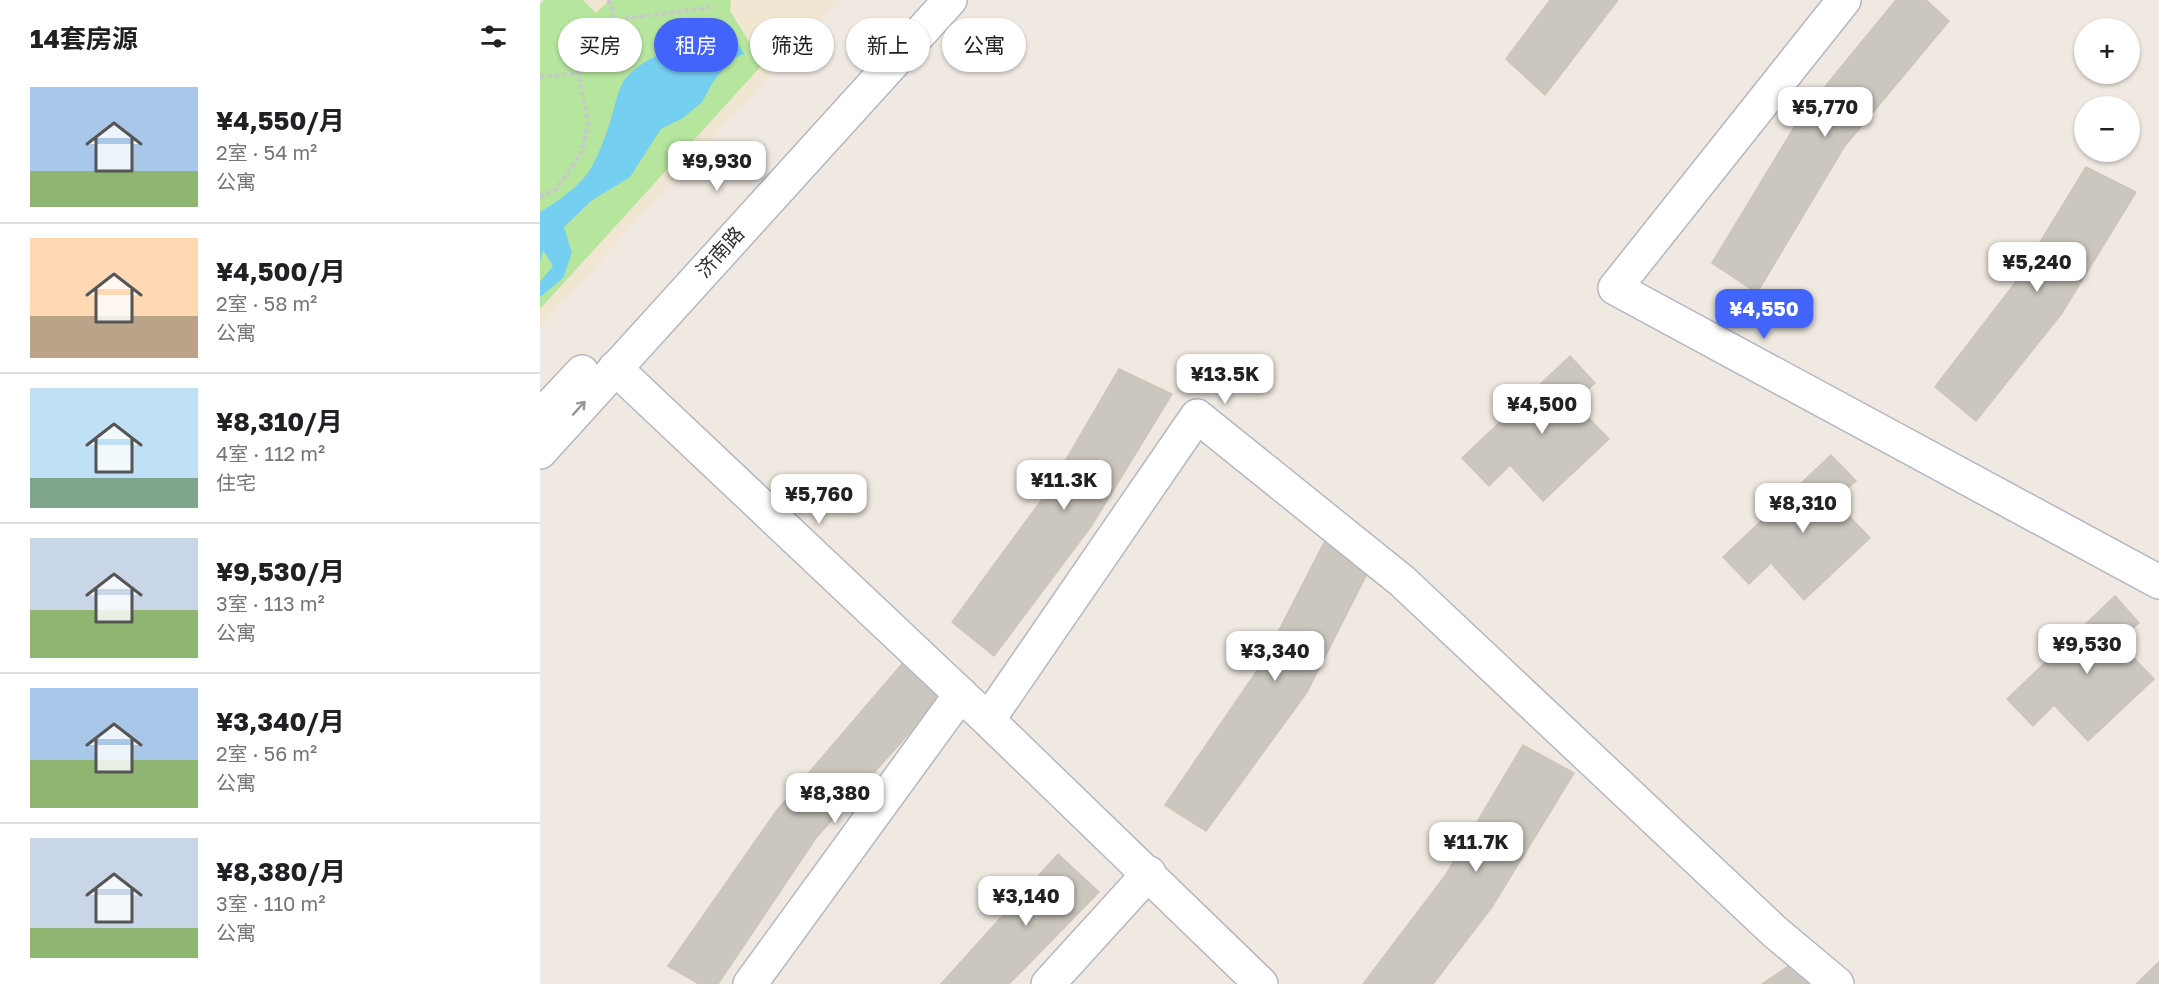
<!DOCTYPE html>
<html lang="zh">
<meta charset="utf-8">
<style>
:root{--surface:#fff;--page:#f2f2f2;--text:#202124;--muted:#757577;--line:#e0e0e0;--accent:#4264fb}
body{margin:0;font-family:"Golos Text","Noto Sans SC",sans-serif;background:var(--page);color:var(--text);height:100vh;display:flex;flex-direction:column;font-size:22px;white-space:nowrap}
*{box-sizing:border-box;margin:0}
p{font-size:20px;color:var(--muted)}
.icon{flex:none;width:33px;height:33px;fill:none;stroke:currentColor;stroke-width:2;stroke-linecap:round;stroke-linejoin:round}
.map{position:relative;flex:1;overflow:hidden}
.details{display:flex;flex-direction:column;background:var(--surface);width:540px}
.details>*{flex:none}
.banner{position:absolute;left:18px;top:18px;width:570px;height:54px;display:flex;gap:12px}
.controls{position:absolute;left:1534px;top:18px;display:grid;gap:12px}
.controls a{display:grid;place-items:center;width:66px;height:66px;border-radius:50%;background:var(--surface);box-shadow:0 2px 4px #0004;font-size:30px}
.price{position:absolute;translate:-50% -51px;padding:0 14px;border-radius:12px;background:#fff;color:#222;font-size:20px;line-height:39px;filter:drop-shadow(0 2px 3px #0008)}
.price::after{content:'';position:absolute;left:50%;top:36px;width:18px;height:14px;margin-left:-9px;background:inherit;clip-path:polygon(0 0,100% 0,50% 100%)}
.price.active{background:var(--accent);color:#fff}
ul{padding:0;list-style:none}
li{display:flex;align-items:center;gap:18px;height:150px;padding:0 30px}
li+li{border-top:2px solid var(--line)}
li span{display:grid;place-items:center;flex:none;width:168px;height:120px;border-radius:0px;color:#555}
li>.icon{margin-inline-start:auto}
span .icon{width:72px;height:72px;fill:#fffc;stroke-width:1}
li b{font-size:26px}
h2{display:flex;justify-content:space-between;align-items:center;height:72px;padding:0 30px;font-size:26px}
.tag{padding:0 21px;border-radius:27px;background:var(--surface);box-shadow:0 2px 4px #0004;font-size:21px;line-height:54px}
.tag.active{background:var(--accent);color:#fff}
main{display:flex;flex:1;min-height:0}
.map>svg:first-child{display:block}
</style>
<main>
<section class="details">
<h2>14套房源<svg class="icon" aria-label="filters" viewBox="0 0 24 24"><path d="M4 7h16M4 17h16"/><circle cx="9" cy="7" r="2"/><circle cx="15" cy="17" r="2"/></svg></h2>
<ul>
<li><span style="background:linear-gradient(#a9c7e8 70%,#8fb573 0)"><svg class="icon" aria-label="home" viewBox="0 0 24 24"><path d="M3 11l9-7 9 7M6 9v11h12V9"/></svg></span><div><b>¥4,550/月</b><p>2室 · 54 m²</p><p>公寓</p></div></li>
<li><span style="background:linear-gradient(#ffd9b3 65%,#b9a48a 0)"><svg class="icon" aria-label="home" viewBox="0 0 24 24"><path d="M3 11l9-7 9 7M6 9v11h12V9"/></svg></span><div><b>¥4,500/月</b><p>2室 · 58 m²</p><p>公寓</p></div></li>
<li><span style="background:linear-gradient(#bfe0f5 75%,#7fa58c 0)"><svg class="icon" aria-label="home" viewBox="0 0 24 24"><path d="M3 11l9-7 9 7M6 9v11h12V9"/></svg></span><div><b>¥8,310/月</b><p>4室 · 112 m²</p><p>住宅</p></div></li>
<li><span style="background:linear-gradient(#c9d6e8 60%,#8fb573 0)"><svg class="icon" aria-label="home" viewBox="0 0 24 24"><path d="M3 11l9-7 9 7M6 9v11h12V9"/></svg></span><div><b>¥9,530/月</b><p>3室 · 113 m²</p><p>公寓</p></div></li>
<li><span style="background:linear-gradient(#a9c7e8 60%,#8fb573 0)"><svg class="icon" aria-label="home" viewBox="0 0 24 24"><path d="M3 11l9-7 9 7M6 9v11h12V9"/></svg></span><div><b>¥3,340/月</b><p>2室 · 56 m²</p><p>公寓</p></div></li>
<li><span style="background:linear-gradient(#c9d6e8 75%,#8fb573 0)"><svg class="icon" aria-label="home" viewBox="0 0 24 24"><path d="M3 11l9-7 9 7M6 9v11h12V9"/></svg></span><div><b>¥8,380/月</b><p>3室 · 110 m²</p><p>公寓</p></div></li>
</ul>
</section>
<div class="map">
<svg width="1619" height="984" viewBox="0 0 1619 984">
<rect width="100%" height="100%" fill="#efe9e1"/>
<path fill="#f0e6d1" d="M0 0H298L0 327Z"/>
<path fill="#b6e59e" d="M4 0H43L56 13 70 0H191L190 11 223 64 0 309V4Z"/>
<path fill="#75cff0" d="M193 33 204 54 192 59 173 82 162 102 143 118 121 129 90 177 51 201 24 227 32 253 23 278 0 297V282L13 266 3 250 0 262V212C15 203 31 192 43 179 56 166 68 130 73 112 76 102 79 86 86 78 114 47 156 45 193 33Z"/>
<path fill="#cbc7bf" stroke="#cbc5ba" stroke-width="1.5" d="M1010 0H1078L1005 95 966 59Z
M1356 0H1386L1409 21 1304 147 1217 293 1172 263 1261 116Z
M1546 167 1596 192 1522 313 1436 421 1395 387 1475 283Z
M1030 356 1055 383 1033 402 1069 439 1003 501 970 465 949 486 922 458Z
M579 369 632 394 552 525 454 656 412 622 506 494Z
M1291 455 1316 481 1294 500 1330 538 1264 600 1231 563 1209 584 1183 557Z
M789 533 836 556 767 692 666 831 625 805 721 665Z
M1575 596 1599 623 1578 642 1614 679 1548 741 1514 705 1493 726 1467 699Z
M367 658 405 693 276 838 178 984H159L128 966 237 810Z
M983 745 1034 773 952 907 893 984H823L905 876Z
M518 854 559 892 469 984H401Z
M1256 961 1273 984H1222Z
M1619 962V984H1596Z"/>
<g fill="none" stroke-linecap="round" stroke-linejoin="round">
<g stroke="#b4b7c1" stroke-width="36">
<path id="street" d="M1304 0 1075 288 1619 582
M75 368 448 720
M210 984 421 694
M508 984 609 873
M721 984 448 720 657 416 862 581 1235 932 1297 984"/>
</g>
<g stroke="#b4b7c1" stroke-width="36">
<path id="secondary" d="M0 417 42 372
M0 452 410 0"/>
</g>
<path stroke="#c9c9c9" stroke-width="4" stroke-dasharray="4.5 3" stroke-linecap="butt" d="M68 0 71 4 75 24
M0 77 40 73
M0 197 16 189 42 152 48 122 40 83V63L66 31 82 19 173 7"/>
<use href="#street" stroke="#fff" stroke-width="33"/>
<use href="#secondary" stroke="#fff" stroke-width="33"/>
</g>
<defs><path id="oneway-shaft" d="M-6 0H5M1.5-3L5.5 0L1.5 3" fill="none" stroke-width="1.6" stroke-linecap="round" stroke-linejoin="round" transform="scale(1.5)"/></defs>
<use stroke="#969696" href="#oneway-shaft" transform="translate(39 408) rotate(-48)"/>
<g text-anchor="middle" stroke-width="5" stroke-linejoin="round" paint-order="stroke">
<g font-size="20" fill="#2e2e2e" stroke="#fff">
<text transform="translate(180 252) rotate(-48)" y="7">济南路</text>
</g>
</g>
</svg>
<div class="controls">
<a>+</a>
<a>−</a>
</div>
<b class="price" style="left:1285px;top:138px">¥5,770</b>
<b class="price" style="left:177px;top:192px">¥9,930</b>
<b class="price" style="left:1497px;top:293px">¥5,240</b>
<b class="price active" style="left:1224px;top:340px">¥4,550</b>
<b class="price" style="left:685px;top:405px">¥13.5K</b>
<b class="price" style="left:1002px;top:435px">¥4,500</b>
<b class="price" style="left:524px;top:511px">¥11.3K</b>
<b class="price" style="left:279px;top:525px">¥5,760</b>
<b class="price" style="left:1263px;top:534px">¥8,310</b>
<b class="price" style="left:1547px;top:675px">¥9,530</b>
<b class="price" style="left:735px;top:682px">¥3,340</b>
<b class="price" style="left:295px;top:824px">¥8,380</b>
<b class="price" style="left:936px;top:873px">¥11.7K</b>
<b class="price" style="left:486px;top:927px">¥3,140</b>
<div class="banner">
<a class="tag">买房</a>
<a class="tag active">租房</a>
<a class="tag">筛选</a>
<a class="tag">新上</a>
<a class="tag">公寓</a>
</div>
</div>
</main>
